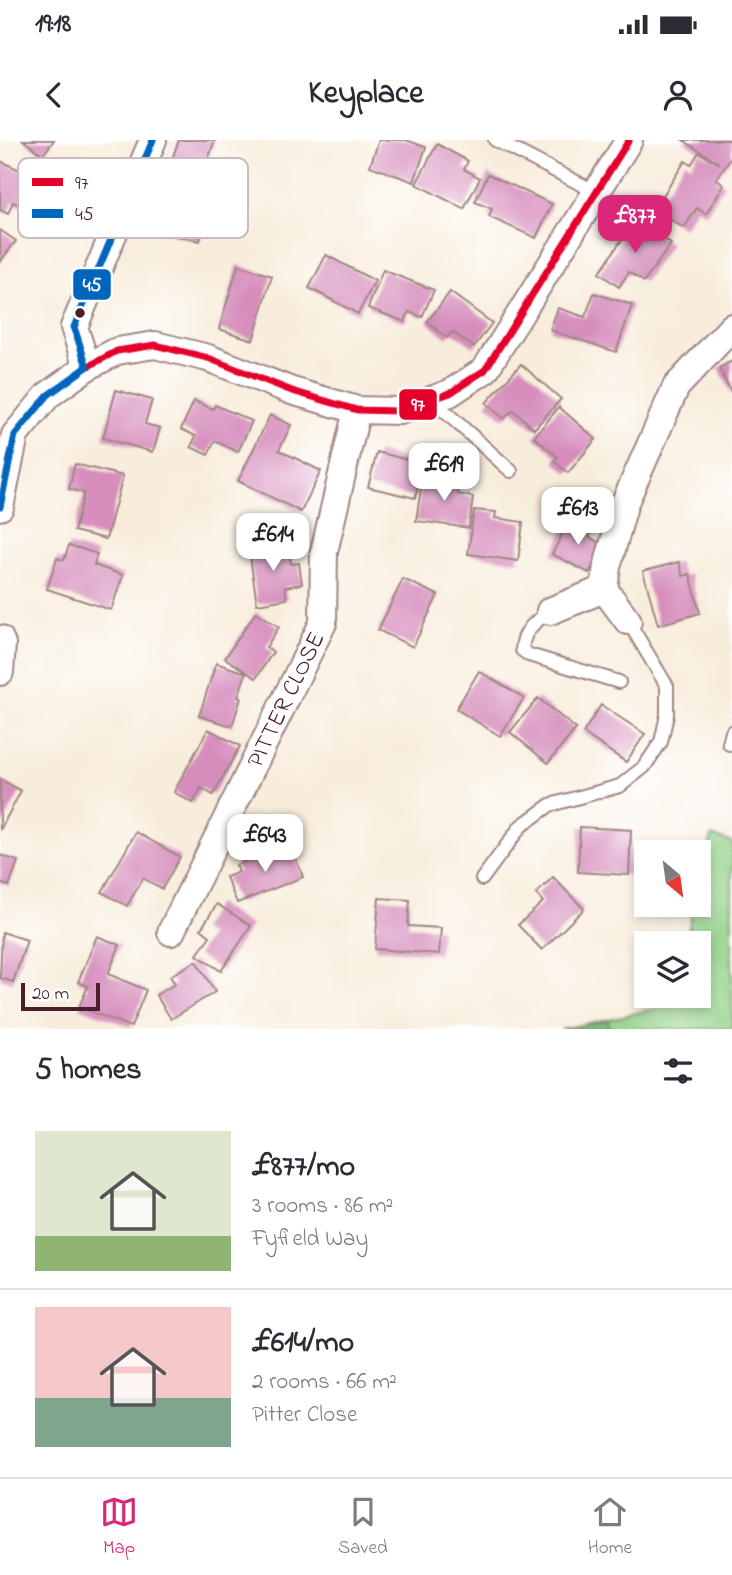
<!DOCTYPE html>
<meta charset="utf-8">
<style>
:root{--surface:#fff;--page:#f7f7f7;--text:#2b2b33;--muted:#7c7c81;--line:#e1e1e2;--accent:#db2777}
body{margin:0;font-family:"Indie Flower",sans-serif;background:var(--page);color:var(--text);height:100vh;display:flex;flex-direction:column;font-size:26px;white-space:nowrap}
*{box-sizing:border-box;margin:0}
p{font-size:23px;color:var(--muted)}
.icon{flex:none;width:38px;height:38px;fill:none;stroke:currentColor;stroke-width:2;stroke-linecap:round;stroke-linejoin:round}
.map{position:relative;height:889px;overflow:hidden}
.side{display:flex;flex-direction:column;background:var(--surface);flex:1}
.side>*{flex:none}
.needle{width:46px;rotate:151deg}
.controls{position:absolute;left:634px;top:700px;display:grid;gap:14px}
.controls a{display:grid;place-items:center;width:77px;height:77px;border-radius:0px;background:var(--surface);box-shadow:0 4px 10px #0003;font-size:35px}
.scale{position:absolute;left:21px;bottom:18px;width:79px;box-sizing:border-box;padding-left:7px;border:4px solid #4a1f2b;border-top:0;font-size:19px;line-height:24px;white-space:nowrap;color:#4a1f2b;-webkit-text-stroke:5px #fff;paint-order:stroke}
.price{position:absolute;translate:-50% -60px;padding:0 16px;border-radius:14px;background:#fff;color:#222;font-size:23px;line-height:46px;filter:drop-shadow(0 2px 4px #0008)}
.price::after{content:'';position:absolute;left:50%;top:42px;width:21px;height:16px;margin-left:-10px;background:inherit;clip-path:polygon(0 0,100% 0,50% 100%)}
.price.active{background:var(--accent);color:#fff}
ul{padding:0;list-style:none}
li{display:flex;align-items:center;gap:21px;height:175px;padding:0 35px}
li+li{border-top:2px solid var(--line)}
li span{display:grid;place-items:center;flex:none;width:196px;height:140px;border-radius:0px;color:#555}
li>.icon{margin-inline-start:auto}
span .icon{width:84px;height:84px;fill:#fffc;stroke-width:1}
li b{font-size:30px}
h2{display:flex;justify-content:space-between;align-items:center;height:84px;padding:0 35px;font-size:30px}
.status{display:flex;justify-content:space-between;align-items:center;height:49px;padding:0 35px;background:var(--surface);direction:ltr}
.status svg{height:19px;fill:currentColor}
header{display:flex;justify-content:space-between;align-items:center;height:91px;padding:0 35px;background:var(--surface);font-size:32px;font-weight:700}
.dock{display:flex;justify-content:space-around;align-items:center;height:98px;border-top:2px solid var(--line);background:var(--surface);font-size:19px;color:var(--muted)}
.dock a{display:grid;justify-items:center;gap:4px}
.dock .active{color:var(--accent)}
.map>svg:first-child{display:block}
</style>
<div class="status"><b>19:18</b><svg viewBox="0 0 49 12"><path d="M0 12V9h3v3zM5 12V6h3v6zM10 12V3h3v9zM15 12V0h3v12zM26 1h20v11H26zM47 4h2v5h-2z"/></svg></div>
<header><svg class="icon" aria-label="back" viewBox="0 0 24 24"><path d="M15 5l-7 7 7 7"/></svg>Keyplace<svg class="icon" aria-label="person" viewBox="0 0 24 24"><circle cx="12" cy="8" r="4"/><path d="M4 21q1-7 8-7t8 7"/></svg></header>
<div class="map">
<svg width="732" height="889" viewBox="0 0 732 889">
<rect width="100%" height="100%" fill="#fff"/>
<filter id="ink" filterUnits="userSpaceOnUse"><feTurbulence type="fractalNoise" baseFrequency=".0143" numOctaves="2"/><feDisplacementMap in="SourceGraphic" scale="14" xChannelSelector="R" yChannelSelector="G"/><feConvolveMatrix kernelMatrix="1 2 1 2 8 2 1 2 1" color-interpolation-filters="sRGB"/></filter>
<filter id="wash" filterUnits="userSpaceOnUse"><feTurbulence type="fractalNoise" baseFrequency=".00686" numOctaves="4" result="noise"/><feDisplacementMap in="SourceGraphic" scale="28" xChannelSelector="R" yChannelSelector="G"/><feGaussianBlur stdDeviation="1.57" result="paint"/><feColorMatrix in="noise" values="0 0 0 0 0 0 0 0 0 0 0 0 0 0 0 0 0 1.4 0 .05"/><feComposite in="paint" operator="in"/></filter>
<g filter="url(#wash)">
<rect width="100%" height="100%" fill="#f8eddc"/>
<path fill="#93d288" stroke="#6e785a" stroke-width="2" d="M712 696 732 702V889H608V879L669 866 672 856H698V803H685L694 765H698V750Z"/>
<path fill="#76b474" stroke="#606a50" stroke-width="2" d="M608 879V889H561Z"/>
<g id="blocks">
<path fill="#d68dbc" d="M23 0H54L43 15Z
M179 0H215L205 28 173 16Z
M379 0H406L426 7 414 42 370 26Z
M683 0H732V17L716 39 724 45 706 74 697 68 684 88 654 70 685 21 691 25 699 12 720 24Z
M437 4 468 21 464 29 480 38 464 69 416 44Z
M0 21 42 40 28 69 13 62 8 74 0 70Z
M488 34 552 64 536 98 489 77 492 69 475 62Z
M180 38 212 46 200 101 150 90 157 60 174 64Z
M636 79 671 104 644 142 629 132 619 147 599 133Z
M0 90 16 101 0 122Z
M326 115 375 141 358 174 309 148Z
M238 125 272 136 253 200 219 189Z
M383 130 434 150 422 177 409 172 405 182 368 168Z
M450 152 492 183 474 207 452 192 447 198 427 182Z
M594 153 632 165 616 212 550 190 558 168 585 177Z
M732 221V254L719 228Z
M521 224 561 259 534 289 513 270 504 279 486 263Z
M116 250 152 260 145 284 160 288 153 312 103 298Z
M194 261 213 269 215 265 252 281 238 312 215 301 208 315 191 307 196 296 181 289Z
M559 267 596 299 568 333 554 321 558 317 534 297Z
M270 275 291 285 279 310 321 331 301 372 238 341Z
M377 312 424 324 415 358 368 347Z
M75 324 123 336 106 399 74 391 84 353 69 349Z
M423 335 460 340 458 354 473 357 469 388 416 381Z
M474 370 496 372 495 378 523 382 518 421 468 414Z
M570 379 593 391 589 397 604 405 589 433 552 414Z
M288 404 291 424 299 423 302 444 285 447 287 459 257 464 249 410Z
M69 405 97 414 94 425 123 435 111 470 47 449 57 418 64 420Z
M679 422 683 436 690 434 700 473 658 485 643 431Z
M403 439 438 455 413 507 378 490Z
M256 472 279 487 266 507 273 512 256 538 225 518Z
M216 523 246 533 238 557 241 558 232 586 199 576Z
M479 531 524 558 500 596 456 569Z
M538 558 576 589 548 623 510 592Z
M601 565 645 594 626 622 583 593Z
M208 589 240 606 213 655 201 648 193 663 174 652Z
M0 639 21 651 0 690Z
M580 687 631 690 629 735 578 732Z
M136 692 180 717 162 749 143 738 127 766 102 752Z
M290 704 303 737 237 763 226 737 239 732 236 725Z
M0 715 18 721 9 746 0 743Z
M553 737 584 769 542 810 518 785 543 762 536 754Z
M379 758 410 760 408 786 441 788 439 814 375 809Z
M217 764 251 786 221 831 197 815 210 796 201 789Z
M2 792 27 800 13 842 0 838Z
M97 796 120 805 108 834 146 850 131 887 79 867 88 846 78 842Z
M196 821 215 852 171 879 156 855 175 844 170 836Z"/>
</g>
</g>
<g filter="url(#ink)">
<use href="#blocks" fill-opacity="0" stroke="#a18684" stroke-width="2"/>
<g fill="none" stroke-linecap="round" stroke-linejoin="round">
<g stroke="#a18684" stroke-width="16">
<path id="lane" d="M495 0 596 52
M432 260 511 331
M550 471C535 482 523 490 522 510L529 515 619 542
M729 604 732 592
M482 739 521 686 550 665 620 646 644 627 661 602 667 575V546L628 481"/>
</g>
<g stroke="#a18684" stroke-width="30">
<path id="street" d="M87 227 117 211 155 205 208 218 292 251 357 270 400 271 450 253 485 230 629 0
M0 367 15 295 48 255 87 227 74 187 153 0
M550 471 604 449
M628 481 604 449 607 427 625 362 676 247 732 187
M0 499 2 504 0 532
M171 792 323 483 324 412 357 270"/>
</g>
<use href="#lane" stroke="#fff" stroke-width="12"/>
<use href="#street" stroke="#fff" stroke-width="26"/>
<g stroke="#fff" stroke-width="12">
<path id="bus-1" d="M87 227 117 211 155 205 208 218 292 251 357 270 400 271 450 253 485 230 629 0"/>
</g>
<g stroke="#fff" stroke-width="12">
<path id="bus-2" d="M0 367 15 295 48 255 87 227 74 187 153 0"/>
</g>
<use href="#bus-1" stroke="#e4002b" stroke-width="7"/>
<use href="#bus-2" stroke="#0065bd" stroke-width="7"/>
</g>
</g>
<circle fill="#4a1f2b" stroke="#fff" stroke-width="2.5" cx="80" cy="173" r="6"/>
<g text-anchor="middle" stroke-width="5" stroke-linejoin="round" paint-order="stroke">
<g font-size="24" fill="#4a1f2b" stroke="#fff">
<text transform="translate(285 559) rotate(-64)" y="8">PITTER CLOSE</text>
</g>
</g>
<rect x="18" y="18" width="230" height="80" rx="10" fill="#fff" stroke="#c9bcbf" stroke-width="2"/>
<rect x="32" y="38" width="31" height="8" fill="#e4002b"/>
<rect x="32" y="69" width="31" height="9" fill="#0065bd"/>
<g font-size="19" fill="#4a1f2b">
<text x="75" y="49">97</text>
<text x="75" y="80">45</text>
</g>
<g stroke="#fff" stroke-width="2.5">
<rect x="72" y="128" width="40" height="33" rx="7" fill="#0065bd"/>
<rect x="398" y="248" width="40" height="33" rx="7" fill="#e4002b"/>
</g>
<g font-size="19" text-anchor="middle" font-weight="bold" fill="#fff">
<text x="92" y="151">45</text>
<text x="418" y="271">97</text>
</g>
</svg>
<div class="controls">
<a><svg class="needle" viewBox="-14 -14 28 28"><path d="M0-13l5 13h-10z" fill="#e53935"/><path d="M0 13l5-13h-10z" fill="#7c7c81"/></svg></a>
<a><svg class="icon" aria-label="layers" viewBox="0 0 24 24"><path d="M12 4l9 5-9 5-9-5zM3 14l9 5 9-5"/></svg></a>
</div>
<div class="scale">20 m</div>
<b class="price active" style="left:635px;top:115px">£877</b>
<b class="price" style="left:444px;top:363px">£619</b>
<b class="price" style="left:578px;top:407px">£613</b>
<b class="price" style="left:273px;top:433px">£614</b>
<b class="price" style="left:265px;top:734px">£643</b>
</div>
<section class="side">
<h2>5 homes<svg class="icon" aria-label="filters" viewBox="0 0 24 24"><path d="M4 7h16M4 17h16"/><circle cx="9" cy="7" r="2"/><circle cx="15" cy="17" r="2"/></svg></h2>
<ul>
<li><span style="background:linear-gradient(#dfe7d0 75%,#8fb573 0)"><svg class="icon" aria-label="home" viewBox="0 0 24 24"><path d="M3 11l9-7 9 7M6 9v11h12V9"/></svg></span><div><b>£877/mo</b><p>3 rooms · 86 m²</p><p>Fyfield Way</p></div></li>
<li><span style="background:linear-gradient(#f6c9c9 65%,#7fa58c 0)"><svg class="icon" aria-label="home" viewBox="0 0 24 24"><path d="M3 11l9-7 9 7M6 9v11h12V9"/></svg></span><div><b>£614/mo</b><p>2 rooms · 66 m²</p><p>Pitter Close</p></div></li>
</ul>
</section>
<nav class="dock">
<a class="active"><svg class="icon" aria-label="map" viewBox="0 0 24 24"><path d="M3 6l6-2 6 2 6-2v14l-6 2-6-2-6 2zM9 4v14M15 6v14"/></svg>Map</a>
<a><svg class="icon" aria-label="saved" viewBox="0 0 24 24"><path d="M7 4h10v16l-5-4-5 4z"/></svg>Saved</a>
<a><svg class="icon" aria-label="home" viewBox="0 0 24 24"><path d="M3 11l9-7 9 7M6 9v11h12V9"/></svg>Home</a>
</nav>
